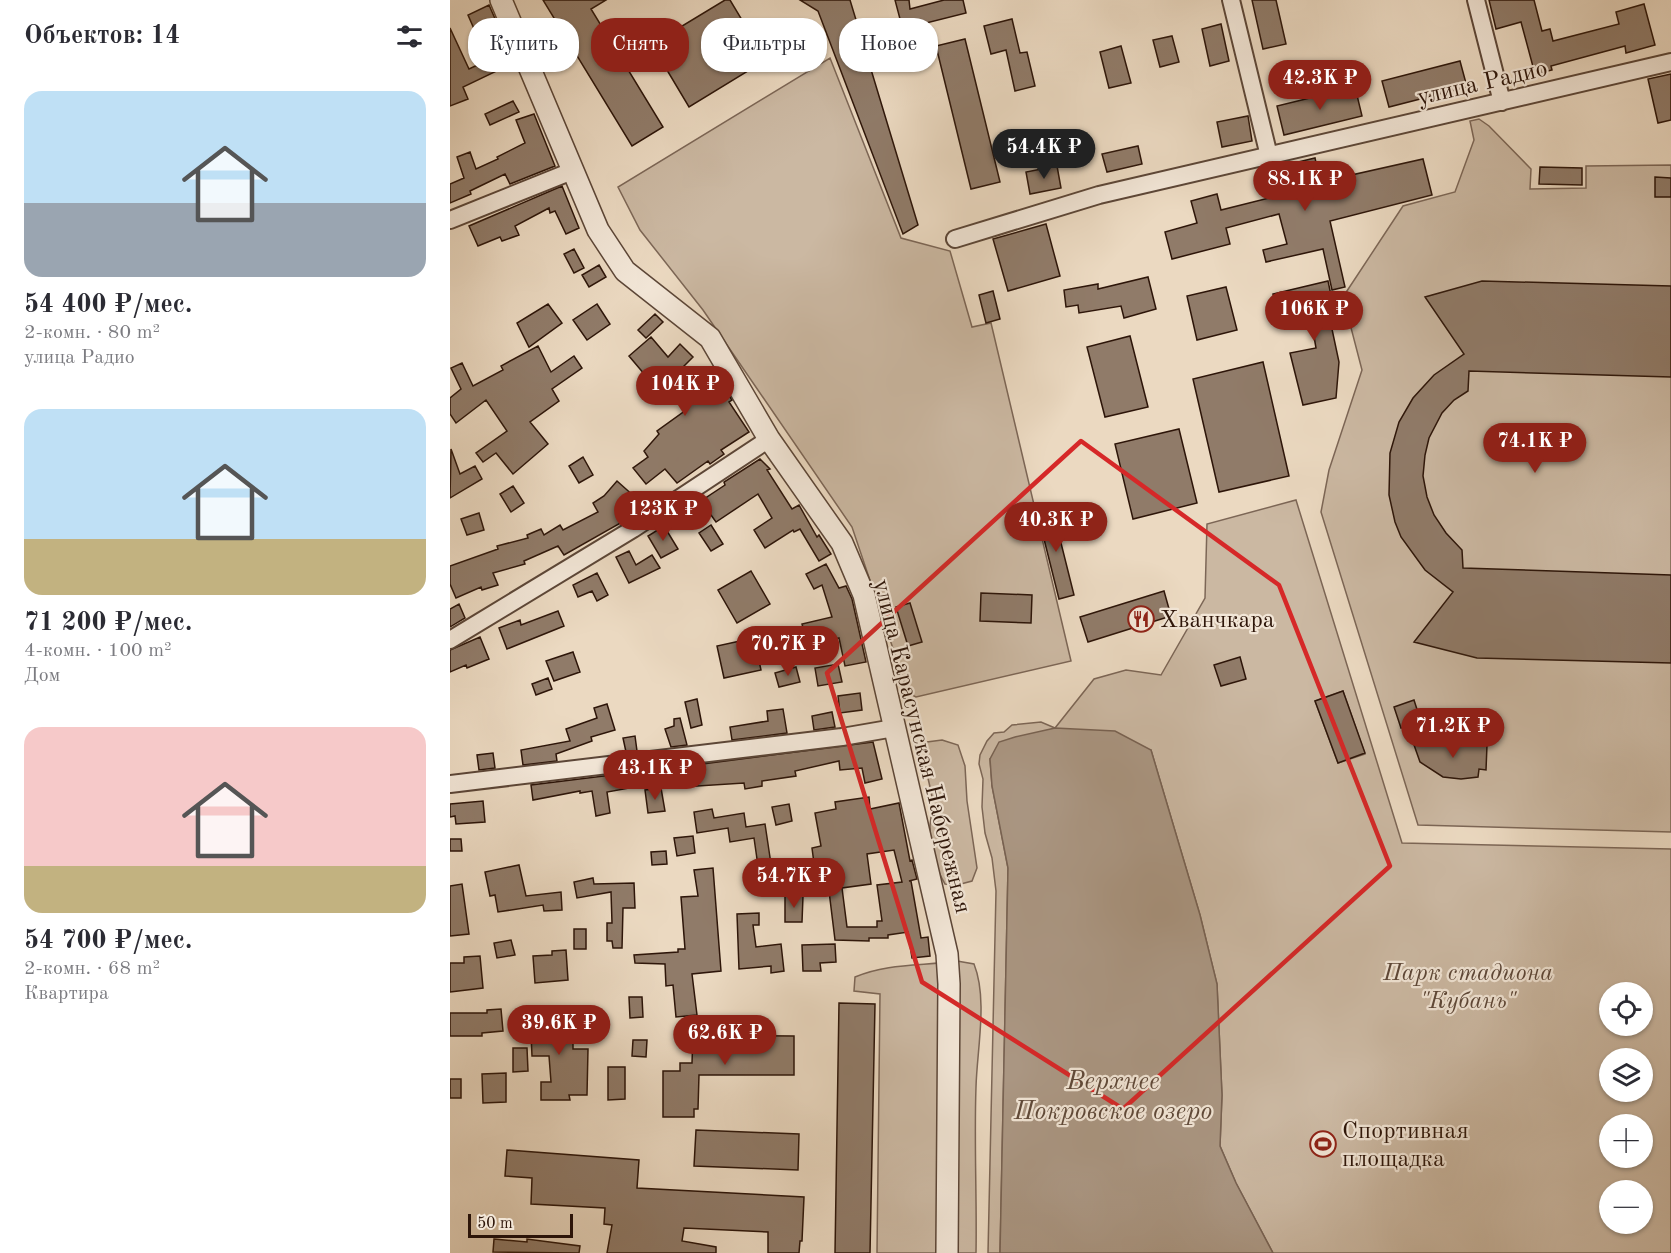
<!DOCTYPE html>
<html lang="ru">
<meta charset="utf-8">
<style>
:root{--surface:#fff;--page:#f2f2f3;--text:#2b2b33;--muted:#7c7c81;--accent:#8f2418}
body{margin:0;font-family:"Old Standard TT",serif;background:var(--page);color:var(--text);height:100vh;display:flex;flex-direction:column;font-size:22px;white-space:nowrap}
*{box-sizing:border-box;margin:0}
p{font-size:20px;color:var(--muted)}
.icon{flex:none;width:33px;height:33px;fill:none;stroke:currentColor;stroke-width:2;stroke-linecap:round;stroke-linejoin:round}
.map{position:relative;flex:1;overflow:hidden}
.drawer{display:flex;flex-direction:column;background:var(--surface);width:450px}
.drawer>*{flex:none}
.top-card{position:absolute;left:18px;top:18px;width:570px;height:54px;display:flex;gap:12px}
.fabs{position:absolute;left:1149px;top:982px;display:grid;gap:12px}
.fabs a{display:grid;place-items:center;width:54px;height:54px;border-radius:50%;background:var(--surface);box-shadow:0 2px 4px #0004;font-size:30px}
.scale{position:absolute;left:18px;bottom:15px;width:105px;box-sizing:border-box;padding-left:6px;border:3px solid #2d1509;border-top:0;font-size:16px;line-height:21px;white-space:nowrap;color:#2d1509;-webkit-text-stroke:4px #f2e6d7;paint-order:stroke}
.price{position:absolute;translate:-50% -51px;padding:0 14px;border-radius:21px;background:var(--accent);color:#fff;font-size:20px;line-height:39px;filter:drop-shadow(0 2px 3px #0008)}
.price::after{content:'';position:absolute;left:50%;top:36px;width:18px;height:14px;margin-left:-9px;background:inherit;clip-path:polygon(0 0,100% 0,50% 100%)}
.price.active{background:#222;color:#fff}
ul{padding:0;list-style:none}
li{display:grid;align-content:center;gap:12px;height:318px;padding:0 24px}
li span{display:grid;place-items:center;height:186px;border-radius:18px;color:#555}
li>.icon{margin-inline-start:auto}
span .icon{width:108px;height:108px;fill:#fffc;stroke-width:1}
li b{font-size:26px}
h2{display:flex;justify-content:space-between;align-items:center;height:72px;padding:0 24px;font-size:26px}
.tag{padding:0 21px;border-radius:24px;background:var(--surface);box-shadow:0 2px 4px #0004;font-size:21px;line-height:54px}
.tag.active{background:var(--accent);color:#fff}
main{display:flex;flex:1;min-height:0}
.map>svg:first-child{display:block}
</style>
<main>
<section class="drawer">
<h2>Объектов: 14<svg class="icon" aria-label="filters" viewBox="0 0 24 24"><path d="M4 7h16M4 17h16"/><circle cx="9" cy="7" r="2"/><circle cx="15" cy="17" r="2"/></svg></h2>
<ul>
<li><span style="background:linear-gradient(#bfe0f5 60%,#9aa5b1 0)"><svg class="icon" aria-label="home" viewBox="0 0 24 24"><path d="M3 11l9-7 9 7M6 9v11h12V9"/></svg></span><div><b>54 400 ₽/мес.</b><p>2-комн. · 80 m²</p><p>улица Радио</p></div></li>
<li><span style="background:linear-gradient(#bfe0f5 70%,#c2b280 0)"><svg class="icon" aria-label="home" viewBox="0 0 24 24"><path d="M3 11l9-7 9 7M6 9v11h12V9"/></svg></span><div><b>71 200 ₽/мес.</b><p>4-комн. · 100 m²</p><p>Дом</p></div></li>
<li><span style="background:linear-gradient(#f6c9c9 75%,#c2b280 0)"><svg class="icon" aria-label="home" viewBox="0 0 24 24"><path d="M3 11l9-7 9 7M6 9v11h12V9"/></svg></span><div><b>54 700 ₽/мес.</b><p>2-комн. · 68 m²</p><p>Квартира</p></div></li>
</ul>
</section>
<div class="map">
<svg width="1221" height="1253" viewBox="0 0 1221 1253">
<rect width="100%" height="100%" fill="#ebd9c1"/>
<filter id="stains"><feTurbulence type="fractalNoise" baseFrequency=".00333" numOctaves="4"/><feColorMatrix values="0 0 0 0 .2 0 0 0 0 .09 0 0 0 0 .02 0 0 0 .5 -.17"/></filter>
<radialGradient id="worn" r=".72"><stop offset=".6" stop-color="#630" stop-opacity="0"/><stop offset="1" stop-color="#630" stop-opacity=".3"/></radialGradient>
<path fill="#cbb8a2" stroke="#7c6656" stroke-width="1.5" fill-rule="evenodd" d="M380 58 451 238 500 251 522 327 541 323 621 661 466 697 458 693 402 527 253 310 190 230 168 187Z
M1029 119 1039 126 1081 169 1080 189 1136 188V166L1221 165V832L968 825 871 512 879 470 912 370 893 297 953 206 1005 192 1024 140 1020 121Z
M846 500 952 843 1221 849V1253H823L786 1183 770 1146 772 1095 767 984 750 915 701 750 540 759 542 786 558 868 550 1253H538L546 891 542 858 535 833 532 807 533 779 529 764 530 755 537 741 544 733 554 732 562 725 591 722 605 728 644 679 676 670 711 675 755 598 757 524ZM893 691 915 754 888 763 865 701ZM1160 993H1192V1026H1160ZM1160 1059H1192V1092H1160ZM1160 1125H1192V1158H1160ZM1160 1191H1192V1224H1160Z
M492 740 508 745 515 766 517 801 527 868 522 881 507 885 495 884C485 867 480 846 480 826 481 816 483 807 482 797 479 778 471 761 477 742Z
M507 961 524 964C538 999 527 1049 526 1087 524 1142 527 1198 526 1253H427L430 994 404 991 405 977C437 963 473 966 507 961Z"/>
<path fill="#aa9682" stroke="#786252" stroke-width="1.5" d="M605 728 665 731 701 750 750 915 767 984 772 1095 770 1146 786 1183 823 1253H550L558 868 542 786 540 759 549 742 565 737Z"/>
<path fill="#907b69" stroke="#2d1509" stroke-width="1.5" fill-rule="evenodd" d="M93 0H156L141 9 213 127 182 146Z
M275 0H280L316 60 239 107 211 60 213 58 204 43Z
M350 0H400L468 225 453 234 368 11Z
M445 0H459L460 9 494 0H513L516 13 472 24 473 29 454 34Z
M802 0H826L836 44 813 49Z
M1039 0H1084L1092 31 1100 29 1103 41 1169 24 1166 12 1194 4 1205 45 1176 53 1175 46 1101 66 1102 70 1085 74 1071 22 1046 29Z
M39 5 46 21 25 31 18 15Z
M562 19 570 53 577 52 585 86 565 91 556 50 541 54 534 26Z
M771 24 779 61 760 66 752 29Z
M0 28 19 69 49 55 55 67 13 87 18 99 0 106Z
M722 36 729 62 710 67 703 40Z
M515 39 550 182 521 189 486 46Z
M671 46 681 83 659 88 650 52Z
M1010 61 1017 87 939 107 932 81Z
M1221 74V120L1208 123 1198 79Z
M905 87 912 116 834 135 827 106Z
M63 101 69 112 40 125 35 114Z
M84 114 105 166 60 184 55 174 20 191 21 194 0 203V184L14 178 7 157 20 152 26 169 48 159 47 157 75 143 66 120Z
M798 116 802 141 772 147 767 122Z
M688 146 692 164 657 172 652 154Z
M865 158 870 182 973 159 982 195 880 221 895 287 882 290 873 249 816 262 813 250 837 244 829 214 776 228 780 244 722 259 715 232 747 223 741 201 767 194 771 210 855 189 848 162Z
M607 166 611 188 580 194 576 172Z
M1090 167 1132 168V185L1089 184Z
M1205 177 1221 178V197H1205Z
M112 186 129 228 116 234 105 211 100 213 99 208 65 226 69 235 52 241 50 237 28 246 19 226Z
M596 224 610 276 558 291 543 239Z
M124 249 134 268 124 273 114 254Z
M149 265 156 277 139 287 132 275Z
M698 277 706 309 674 318 671 306 629 313 628 305 616 307 614 290 648 284V289Z
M878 281 885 314 879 315 889 362 886 398 853 405 840 353 866 348 861 319 854 321 851 306 827 312 823 294Z
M1032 281 1221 286V377L1019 371 1018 391 1004 400 992 413 979 438 975 455 973 476 977 497 984 515 996 533 1012 550 1013 568 1221 575V663L1027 658 964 642 1003 592 975 570 951 537 945 522 939 495 940 453 949 422 963 398 984 375 1014 354 975 297Z
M776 287 787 330 747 340 737 296Z
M543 291 550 319 536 323 529 295Z
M98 304 112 323 79 347 67 323Z
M147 304 160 324 137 340 123 320Z
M205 314 213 322 196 338 188 330Z
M680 336 698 407 655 417 637 347Z
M201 337 218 357 230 344 243 357 233 367 255 397 271 384 282 400 279 402 299 432 271 450 274 454 260 464 258 461 227 483 215 469 196 484 183 468 198 457 194 451 209 434 207 431 236 410 220 387 199 401 191 389 201 382 179 356Z
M88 346 101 372 124 356 132 368 102 389 109 401 80 422 98 444 63 474 46 453 33 462 26 453 57 431 36 400 6 423 0 414V398L11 389 1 368 12 363 23 386 53 370 51 366Z
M813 362 839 476 769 492 743 379Z
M729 429 747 503 683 519 665 444Z
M1 449 10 474 25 466 32 479 0 498Z
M133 457 143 475 129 483 119 466Z
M310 459 320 469 317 470 342 509 349 505 367 537 369 535 381 554 369 561 350 529 344 532 343 530 315 548 304 530 322 518 308 494 266 522 251 501 275 485 274 482Z
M167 481 195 506 190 512 114 555 108 546 74 561 75 564 43 573 48 585 32 590 31 587 6 598 0 584V566L48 549 47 546 78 538 77 535 91 529 94 535 110 525 113 530 148 512 143 503 154 496Z
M63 486 74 503 61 512 50 494Z
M602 507 624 595 609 599 587 511Z
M29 513 34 530 17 535 11 519Z
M261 525 273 544 261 551 249 533Z
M214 526 228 549 211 558 198 536Z
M179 551 186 565 202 555 210 568 179 583 166 557Z
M376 564 389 588 396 586 402 599 416 662 395 666 389 638 358 646 352 624 382 617 372 585 364 589 356 574Z
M301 571 320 604 287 623 268 590Z
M147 573 158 595 147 601 142 591 128 597 123 585Z
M714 591 721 616 638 642 630 617Z
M531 593 582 595 581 623 530 621Z
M460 603 472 642 458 646 446 607Z
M9 604 15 618 0 627V609Z
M108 611 114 626 57 649 49 628 70 620 71 625Z
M30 637 39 659 17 668 16 665 0 672V650Z
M304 638 311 670 274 678 267 646Z
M123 652 130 672 104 681 96 661Z
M790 657 796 679 771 686 764 665Z
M388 664 392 682 368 686 365 668Z
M346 667 350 682 329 687 325 673Z
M98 678 102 689 86 695 82 684Z
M893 691 915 753 888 763 865 701Z
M410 693 412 710 390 713 388 696Z
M247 699 252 725 241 728 235 702Z
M964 700 971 722 951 728 944 707Z
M157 704 165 730 141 737 142 741 106 754 107 761 73 765 71 750 120 741 116 729 147 718 144 708Z
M333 709 337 733 282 740 280 727 318 721 317 711Z
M382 712 385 727 364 730 362 716Z
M230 718 237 745 221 747 215 729 224 726V719Z
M185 736 187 751 176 752 173 738Z
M423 742 432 779 415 783 412 768 390 770 389 761 345 771 346 776 312 781V786L295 789 294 783 232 787 229 767Z
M963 742 1037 745 1036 770 1029 769 1028 777 1011 779 993 777 970 762Z
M43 753 45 768 29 770 27 755Z
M194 771 196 785 157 792 160 813 146 816 142 791 130 793V791L83 800 81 785Z
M211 788 215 811 198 813 195 790Z
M419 797 420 809 449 803 460 861 462 860 467 879 459 881H461L471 938 478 937 480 956 462 958 458 932 438 935V938H419V941L385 940 378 883 358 887 356 873 365 871 362 848 371 846 365 813 386 809 385 802ZM444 850 452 882 427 885 432 921H427V927H397L392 888 421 884 417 854Z
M33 801 35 822 6 824 5 816 0 817V804Z
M339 804 342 821 326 825 322 807Z
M262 809 264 818 294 813 296 827 315 824 321 864 308 866 304 838 280 842 278 828 247 833 244 812Z
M243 836 245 853 227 856 224 838Z
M0 839H11L12 851H0Z
M216 851 217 864 202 865 201 852Z
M69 865 76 896 111 892 112 910 94 911 93 905 48 912 45 895 40 896 35 872Z
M263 868 271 971 242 974 247 1015 226 1017 223 985 216 986 215 964 185 963 184 955 228 952V949H235L231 897 248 896 244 870Z
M143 878 144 884 184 883 185 908H173L172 948H163L162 941H157V923H162L161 892 127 898 124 882Z
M12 884 19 934 0 936V886Z
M335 896H353L352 922H335Z
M309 913V925H303L306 947 331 944 334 971 321 973V966L289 969 287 914Z
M124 929H136V949H124Z
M61 940 65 955 47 958 44 943Z
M385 944 386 962 370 963 371 971H353L352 945Z
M116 950 118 980 85 983 83 956 102 955V951Z
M30 956 33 988 0 992V963H14V957Z
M179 997H192L193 1017 180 1018Z
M389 1003 425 1004 420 1253H385Z
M122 1006V1021L99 1022V1037L123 1038V1049H138L137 1095H119L120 1100H91V1082H101L99 1056H82L80 1010Z
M51 1009 53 1031 32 1033V1036H0V1013H37V1010Z
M243 1035 344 1036V1075H249L248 1109H244V1117H213V1071H230V1063H242Z
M183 1040H197L196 1057 182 1056Z
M63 1048H77L78 1071 63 1072Z
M158 1067H175V1099L158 1100Z
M56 1073V1102L33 1103 32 1074Z
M0 1079H11V1098H0Z
M246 1130 349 1134 348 1170 244 1166Z
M57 1150 189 1160 187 1188 354 1197 352 1241H350L349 1253H318V1232L234 1228 232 1241 266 1247V1253H157L162 1225 154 1224 155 1208 81 1204 82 1178 55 1176Z
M44 1239 77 1242V1239L130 1246 129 1253 43 1252Z"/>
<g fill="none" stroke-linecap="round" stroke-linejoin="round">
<g stroke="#5c4637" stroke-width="20">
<path id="minor" d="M781 0 819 156
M1026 0 1052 102
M0 220 122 171
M505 239 649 195 1221 62
M0 640 183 529 319 439
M0 784 392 737 444 728"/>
</g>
<g stroke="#5c4637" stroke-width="24">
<path id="tertiary" d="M51 0 148 230 175 271 260 338 319 439 392 543 414 595 497 954 499 984 497 1253"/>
</g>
<use href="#minor" stroke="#f2e6d7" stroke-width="16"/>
<use href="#tertiary" stroke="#f2e6d7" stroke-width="21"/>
</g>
<path fill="none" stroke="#d62828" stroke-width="4.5" stroke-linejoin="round" d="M631 441 829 585 940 866 673 1109 472 982 377 673Z"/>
<defs>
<g id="restaurant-ring" transform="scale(1.35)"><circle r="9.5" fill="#f2e6d7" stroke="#8f2418" stroke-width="1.5"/><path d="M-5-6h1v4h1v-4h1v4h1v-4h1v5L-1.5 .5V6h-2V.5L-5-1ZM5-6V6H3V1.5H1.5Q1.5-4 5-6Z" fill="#8f2418"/></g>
<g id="stadium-ring" transform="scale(1.35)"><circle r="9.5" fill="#f2e6d7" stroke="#8f2418" stroke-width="1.5"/><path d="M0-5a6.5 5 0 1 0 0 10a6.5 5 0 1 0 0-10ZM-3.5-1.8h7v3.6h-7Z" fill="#8f2418"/></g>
</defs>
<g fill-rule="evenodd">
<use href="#restaurant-ring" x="691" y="619"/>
<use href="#stadium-ring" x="873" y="1144"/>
</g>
<g text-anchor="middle" stroke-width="4.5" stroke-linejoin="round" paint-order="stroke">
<g font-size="24" fill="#2d1509" stroke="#f2e6d7">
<text transform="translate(1032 82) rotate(-13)" y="8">улица Радио</text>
<text transform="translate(473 746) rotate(76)" y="8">улица Карасунская Набережная</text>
</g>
<g font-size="24" fill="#2d1509" stroke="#f2e6d7" text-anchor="start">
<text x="710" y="627">Хванчкара</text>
<text x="892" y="1138">Спортивная<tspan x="892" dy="28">площадка</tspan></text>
</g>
<g font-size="24" font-style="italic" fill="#5c4637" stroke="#f2e6d7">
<text x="1018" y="980">Парк стадиона<tspan x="1018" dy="28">"Кубань"</tspan></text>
</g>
<g font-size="26" font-style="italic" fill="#5f4939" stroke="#f2e6d7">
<text x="663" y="1089">Верхнее<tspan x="663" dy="30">Покровское озеро</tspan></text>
</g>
</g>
<rect width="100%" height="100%" filter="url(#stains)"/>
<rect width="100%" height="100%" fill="url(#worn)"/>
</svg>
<div class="fabs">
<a><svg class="icon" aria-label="locate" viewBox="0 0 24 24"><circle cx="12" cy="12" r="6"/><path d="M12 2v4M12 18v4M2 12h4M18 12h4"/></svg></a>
<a><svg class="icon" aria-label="layers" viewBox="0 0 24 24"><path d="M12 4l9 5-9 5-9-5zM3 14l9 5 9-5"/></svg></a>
<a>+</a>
<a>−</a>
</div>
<div class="scale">50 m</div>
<b class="price" style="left:870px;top:111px">42.3K ₽</b>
<b class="price active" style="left:594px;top:180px">54.4K ₽</b>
<b class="price" style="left:855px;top:212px">88.1K ₽</b>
<b class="price" style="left:864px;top:342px">106K ₽</b>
<b class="price" style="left:235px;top:417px">104K ₽</b>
<b class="price" style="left:1085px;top:474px">74.1K ₽</b>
<b class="price" style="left:213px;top:542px">123K ₽</b>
<b class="price" style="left:606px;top:553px">40.3K ₽</b>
<b class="price" style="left:338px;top:677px">70.7K ₽</b>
<b class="price" style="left:1003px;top:759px">71.2K ₽</b>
<b class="price" style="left:205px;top:801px">43.1K ₽</b>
<b class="price" style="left:344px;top:909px">54.7K ₽</b>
<b class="price" style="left:109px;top:1056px">39.6K ₽</b>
<b class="price" style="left:275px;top:1066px">62.6K ₽</b>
<div class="top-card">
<a class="tag">Купить</a>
<a class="tag active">Снять</a>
<a class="tag">Фильтры</a>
<a class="tag">Новое</a>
</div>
</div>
</main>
